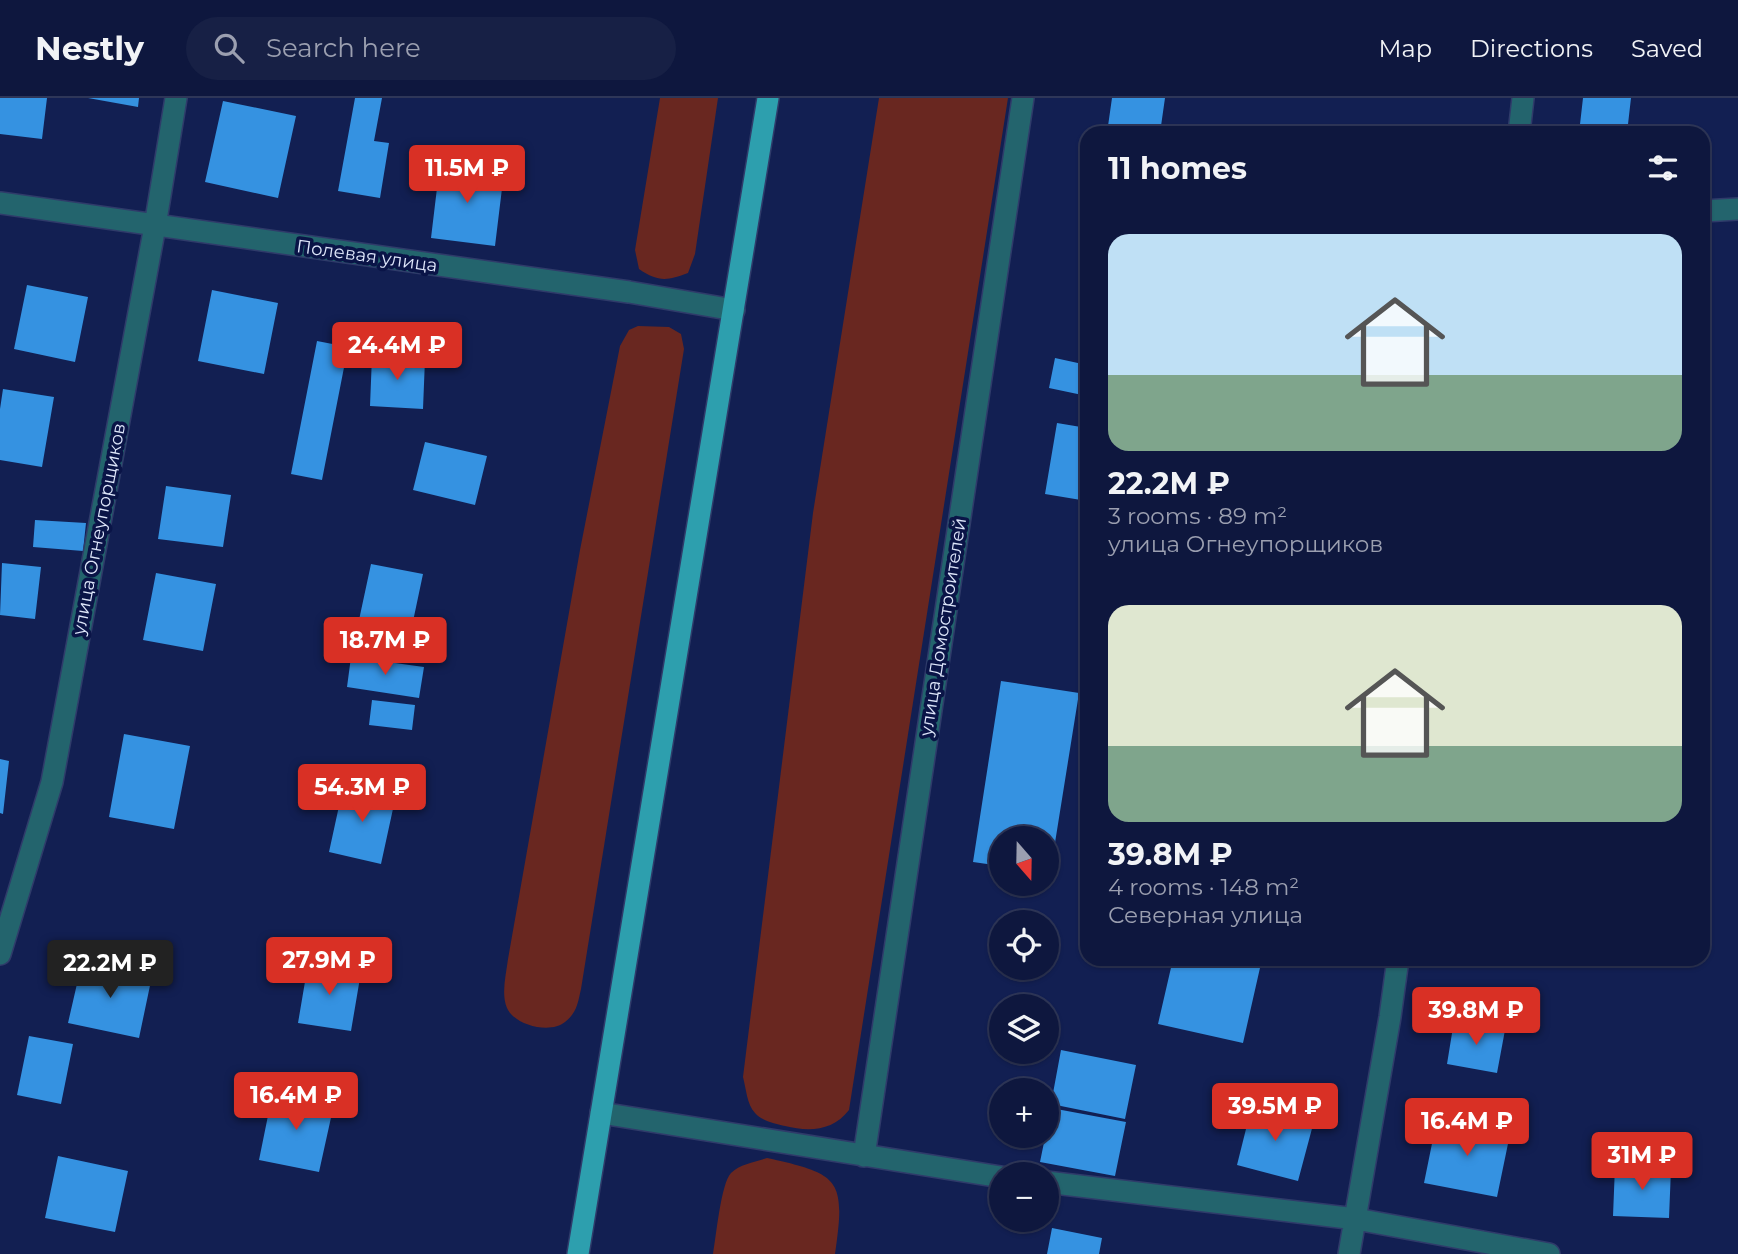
<!DOCTYPE html>
<meta charset="utf-8">
<style>
:root{--surface:#0e173e;--page:#172045;--text:#f1f3f6;--muted:#9b9fb0;--line:#2e3658;--accent:#d93025}
body{margin:0;font-family:Montserrat,sans-serif;background:var(--page);color:var(--text);height:100vh;display:flex;flex-direction:column;font-size:26px;white-space:nowrap}
*{box-sizing:border-box;margin:0}
p{font-size:23px;color:var(--muted)}
.icon{flex:none;width:38px;height:38px;fill:none;stroke:currentColor;stroke-width:2;stroke-linecap:round;stroke-linejoin:round}
.map{position:relative;flex:1;overflow:hidden}
.panel{position:absolute;left:1080px;top:28px;width:630px;height:840px;display:flex;flex-direction:column;background:var(--surface);border-radius:21px;box-shadow:0 2px 5px #0004,0 0 0 2px var(--line)}
.panel>*{flex:none}
.needle{width:46px;rotate:160deg}
.buttons{position:absolute;left:989px;top:728px;display:grid;gap:14px}
.buttons a{display:grid;place-items:center;width:70px;height:70px;border-radius:50%;background:var(--surface);box-shadow:0 2px 5px #0004,0 0 0 2px var(--line);font-size:35px}
.price{position:absolute;translate:-50% -60px;padding:0 16px;border-radius:7px;background:var(--accent);color:#fff;font-size:23px;line-height:46px;filter:drop-shadow(0 2px 4px #0008)}
.price::after{content:'';position:absolute;left:50%;top:42px;width:21px;height:16px;margin-left:-10px;background:inherit;clip-path:polygon(0 0,100% 0,50% 100%)}
.price.on{background:#222;color:#fff}
ul{padding:0;list-style:none}
li{display:grid;align-content:center;gap:14px;height:371px;padding:0 28px}
li span{display:grid;place-items:center;height:217px;border-radius:21px;color:#555}
li>.icon{margin-inline-start:auto}
span .icon{width:126px;height:126px;fill:#fffc;stroke-width:1}
li b{font-size:30px}
h2{display:flex;justify-content:space-between;align-items:center;height:84px;padding:0 28px;font-size:30px}
header{display:flex;align-items:center;gap:42px;box-sizing:border-box;height:98px;padding:0 35px;background:var(--surface);border-bottom:2px solid var(--line)}
header strong{font-size:33px}
nav{display:flex;gap:38px;margin-inline-start:auto;font-size:24px}
.search{width:490px;height:63px;background:var(--page);display:flex;align-items:center;gap:18px;box-sizing:border-box;padding:0 24px;border-radius:38px;color:var(--muted);font-size:26px}
.map>svg:first-child{display:block}
</style>
<header>
<strong>Nestly</strong>
<div class="search"><svg class="icon" aria-label="search" viewBox="0 0 24 24"><circle cx="10" cy="10" r="6"/><path d="M15 15l6 6"/></svg>Search here</div>
<nav><a>Map</a><a>Directions</a><a>Saved</a></nav>
</header>
<div class="map">
<svg width="1738" height="1156" viewBox="0 0 1738 1156">
<rect width="100%" height="100%" fill="#121f52"/>
<path fill="#692720" d="M660 0H718L695 156 688 175C667 183 658 184 639 171L635 152Z
M879 0H1008L849 1012C833 1033 809 1034 785 1028 776 1026 762 1023 755 1015 747 1007 746 990 743 979L813 415Z
M638 228 669 229 681 236 684 251 581 891C578 904 577 915 565 924 551 936 515 928 507 910 501 896 506 877 508 861L580 452 620 248 629 232Z
M767 1060C840 1076 846 1081 835 1156H713C716 1140 721 1085 731 1075 740 1066 756 1064 767 1060Z"/>
<path fill="#3592e1" d="M0 0H47L42 41 0 36Z
M88 0H139L138 9Z
M355 0H382L374 43 389 45 380 100 338 93Z
M1112 0H1165L1160 35H1107Z
M1583 0H1631L1627 35H1579Z
M223 3 296 18 278 100 205 84Z
M440 65 504 74 495 148 431 140Z
M1085 154H1087V179L1082 178Z
M27 187 88 199 75 264 14 251Z
M212 192 278 205 264 276 198 263Z
M1085 216H1087V256L1079 255Z
M317 243 348 249 322 382 291 376Z
M372 258 425 261 423 311 370 308Z
M1055 260 1087 267V298L1049 290Z
M3 291 54 299 42 369 0 362V311Z
M1057 325 1087 330V403L1045 396Z
M425 344 487 358 475 407 413 392Z
M166 388 231 397 223 449 158 441Z
M35 422 86 425 83 453 33 449Z
M2 465 41 469 35 521 0 517Z
M371 466 423 476 408 547 356 536Z
M156 475 216 486 203 553 143 542Z
M351 559 424 569 419 600 347 589Z
M1001 583 1079 595 1050 776 1046 775V740H1001V768L973 764Z
M372 602 415 607 412 632 369 627Z
M124 636 190 648 174 731 109 719Z
M0 661 9 663 3 716 0 715Z
M344 685 396 697 381 766 329 754Z
M1173 861H1262L1243 945 1158 926Z
M82 864 152 878 139 940 68 925Z
M308 866 361 874 351 933 298 925Z
M1454 923 1505 932 1497 975 1447 966Z
M29 938 73 946 61 1006 17 997Z
M1061 952 1136 967 1125 1021 1051 1006Z
M273 993 334 1006 319 1074 259 1062Z
M1252 1007 1314 1023 1298 1083 1237 1067Z
M1051 1010 1126 1024 1115 1078 1040 1064Z
M1437 1021 1510 1036 1497 1099 1424 1085Z
M58 1058 128 1073 115 1134 45 1120Z
M1615 1068 1671 1071 1669 1120 1613 1118Z
M1052 1130 1102 1140 1099 1156H1047Z"/>
<g fill="none" stroke-linecap="round" stroke-linejoin="round">
<g stroke="#2f3b6a" stroke-width="24">
<path id="minor" d="M1519 35 1523 0
M0 105 629 194 734 212
M1703 113 1738 111
M0 856 52 684 155 128 176 0
M601 1015 1001 1079
M864 1058 1023 0
M1046 1084 1356 1121 1549 1156
M1349 1156 1390 919 1398 861"/>
</g>
<g stroke="#2f3b6a" stroke-width="24">
<path id="major" d="M578 1156 768 0"/>
</g>
<use href="#minor" stroke="#23646d" stroke-width="21"/>
<use href="#major" stroke="#2d9fae" stroke-width="21"/>
</g>
<g text-anchor="middle" stroke-width="7" stroke-linejoin="round" paint-order="stroke">
<g font-size="18" fill="#dee6fa" stroke="#0a1447">
<text transform="translate(367 158) rotate(8)" y="6">Полевая улица</text>
<text transform="translate(99 431) rotate(-79)" y="6">улица Огнеупорщиков</text>
<text transform="translate(943 529) rotate(-81)" y="6">улица Домостроителей</text>
</g>
</g>
</svg>
<div class="buttons">
<a><svg class="needle" viewBox="-14 -14 28 28"><path d="M0-13l5 13h-10z" fill="#e53935"/><path d="M0 13l5-13h-10z" fill="#9b9fb0"/></svg></a>
<a><svg class="icon" aria-label="locate" viewBox="0 0 24 24"><circle cx="12" cy="12" r="6"/><path d="M12 2v4M12 18v4M2 12h4M18 12h4"/></svg></a>
<a><svg class="icon" aria-label="layers" viewBox="0 0 24 24"><path d="M12 4l9 5-9 5-9-5zM3 14l9 5 9-5"/></svg></a>
<a>+</a>
<a>−</a>
</div>
<b class="price" style="left:467px;top:107px">11.5M ₽</b>
<b class="price" style="left:397px;top:284px">24.4M ₽</b>
<b class="price" style="left:385px;top:579px">18.7M ₽</b>
<b class="price" style="left:362px;top:726px">54.3M ₽</b>
<b class="price" style="left:329px;top:899px">27.9M ₽</b>
<b class="price on" style="left:110px;top:902px">22.2M ₽</b>
<b class="price" style="left:1476px;top:949px">39.8M ₽</b>
<b class="price" style="left:296px;top:1034px">16.4M ₽</b>
<b class="price" style="left:1275px;top:1045px">39.5M ₽</b>
<b class="price" style="left:1467px;top:1060px">16.4M ₽</b>
<b class="price" style="left:1642px;top:1094px">31M ₽</b>
<section class="panel">
<h2>11 homes<svg class="icon" aria-label="filters" viewBox="0 0 24 24"><path d="M4 7h16M4 17h16"/><circle cx="9" cy="7" r="2"/><circle cx="15" cy="17" r="2"/></svg></h2>
<ul>
<li><span style="background:linear-gradient(#bfe0f5 65%,#7fa58c 0)"><svg class="icon" aria-label="home" viewBox="0 0 24 24"><path d="M3 11l9-7 9 7M6 9v11h12V9"/></svg></span><div><b>22.2M ₽</b><p>3 rooms · 89 m²</p><p>улица Огнеупорщиков</p></div></li>
<li><span style="background:linear-gradient(#dfe7d0 65%,#7fa58c 0)"><svg class="icon" aria-label="home" viewBox="0 0 24 24"><path d="M3 11l9-7 9 7M6 9v11h12V9"/></svg></span><div><b>39.8M ₽</b><p>4 rooms · 148 m²</p><p>Северная улица</p></div></li>
</ul>
</section>
</div>
